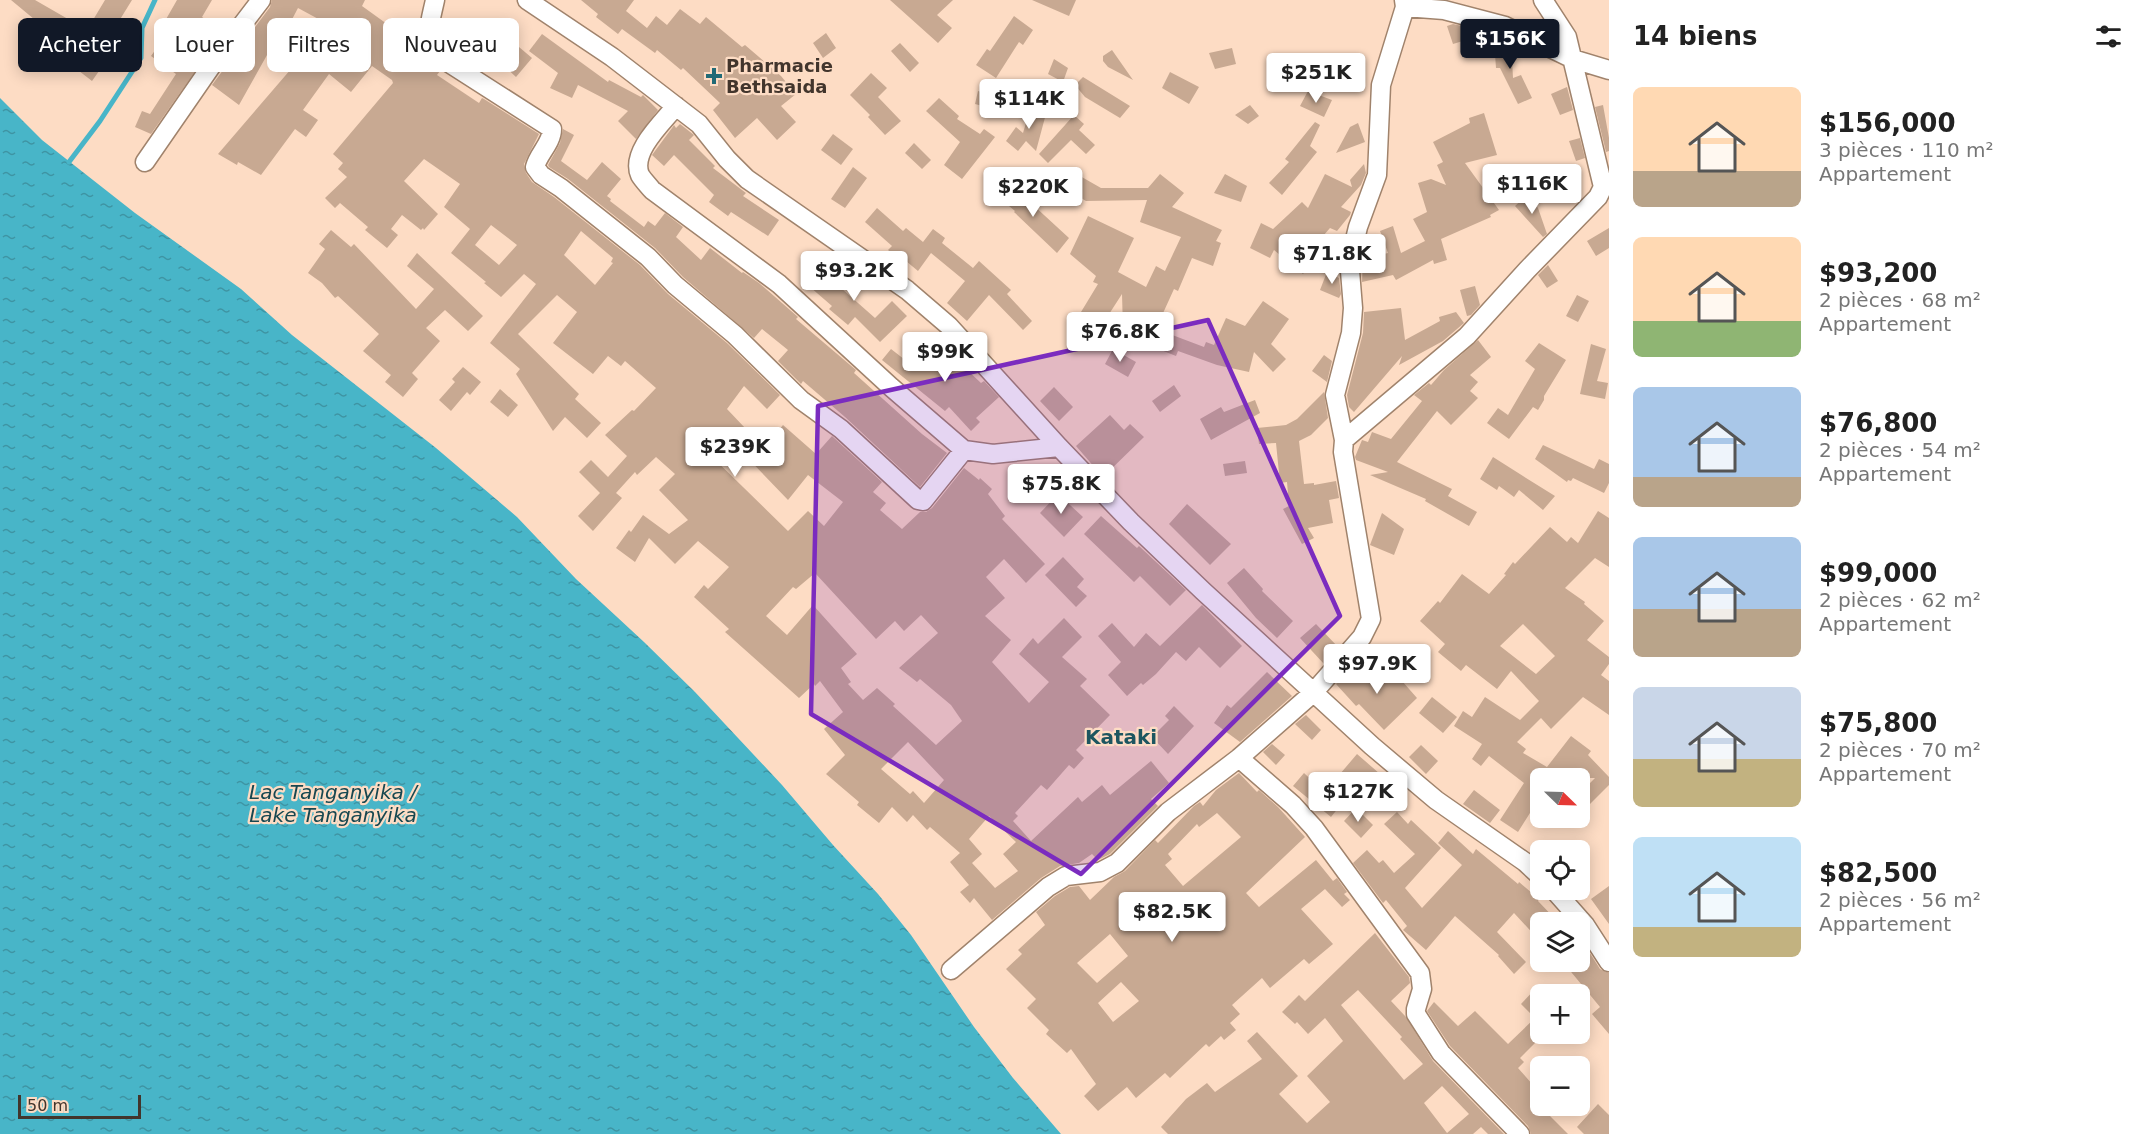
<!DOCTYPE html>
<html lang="fr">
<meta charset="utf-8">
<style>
:root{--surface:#fff;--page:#f6f6f6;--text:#222;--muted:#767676;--accent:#111827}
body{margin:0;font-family:"DejaVu Sans",sans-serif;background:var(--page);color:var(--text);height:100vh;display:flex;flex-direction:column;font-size:22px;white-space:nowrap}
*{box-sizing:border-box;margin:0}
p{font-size:20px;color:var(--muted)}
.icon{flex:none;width:33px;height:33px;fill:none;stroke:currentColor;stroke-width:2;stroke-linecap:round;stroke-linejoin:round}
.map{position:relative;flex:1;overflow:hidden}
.sheet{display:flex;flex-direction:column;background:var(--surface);width:540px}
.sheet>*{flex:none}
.guide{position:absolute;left:18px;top:18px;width:570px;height:54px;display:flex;gap:12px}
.needle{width:39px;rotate:113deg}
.controls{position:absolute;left:1530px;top:768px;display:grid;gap:12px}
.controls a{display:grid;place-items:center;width:60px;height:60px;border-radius:9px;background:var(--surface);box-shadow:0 3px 15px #0003;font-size:30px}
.scale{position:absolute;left:18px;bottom:15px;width:123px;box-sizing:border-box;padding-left:6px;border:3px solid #42352c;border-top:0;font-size:16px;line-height:21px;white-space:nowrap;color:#42352c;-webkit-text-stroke:4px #fddcc4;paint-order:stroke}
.price{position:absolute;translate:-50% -51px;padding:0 14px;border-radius:6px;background:#fff;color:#222;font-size:20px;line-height:39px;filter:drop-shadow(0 2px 3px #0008)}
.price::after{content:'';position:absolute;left:50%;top:36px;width:18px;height:14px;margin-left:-9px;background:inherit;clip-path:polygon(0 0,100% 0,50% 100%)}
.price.current{background:var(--accent);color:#fff}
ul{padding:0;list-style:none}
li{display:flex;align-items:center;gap:18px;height:150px;padding:0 24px}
li span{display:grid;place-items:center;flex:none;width:168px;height:120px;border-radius:9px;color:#555}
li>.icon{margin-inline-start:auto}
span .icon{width:72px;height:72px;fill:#fffc;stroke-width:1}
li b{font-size:26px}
h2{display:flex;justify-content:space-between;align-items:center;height:72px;padding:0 24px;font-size:26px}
.pill{padding:0 21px;border-radius:9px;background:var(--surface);box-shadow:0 3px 15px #0003;font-size:21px;line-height:54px}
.pill.current{background:var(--accent);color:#fff}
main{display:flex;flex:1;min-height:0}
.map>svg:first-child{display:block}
</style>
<main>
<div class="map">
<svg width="1609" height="1134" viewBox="0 0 1609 1134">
<defs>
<pattern id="water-ripples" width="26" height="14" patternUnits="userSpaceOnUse" patternTransform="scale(1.5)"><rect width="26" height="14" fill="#48b5c8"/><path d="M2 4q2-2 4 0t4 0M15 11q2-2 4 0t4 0" fill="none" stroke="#3e94a3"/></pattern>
</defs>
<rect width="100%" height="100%" fill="#fddcc4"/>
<path fill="url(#water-ripples)" d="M0 98 42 140 135 213 241 289 292 335 436 448 517 517 576 579 644 642 695 692 782 785 833 845 878 894 911 935 974 1027 1013 1078 1061 1134H0Z"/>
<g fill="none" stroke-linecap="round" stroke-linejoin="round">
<path stroke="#48b5c8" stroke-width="5" d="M69 162 100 121 141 58 142 28 155 0"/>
</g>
<path fill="#c8a992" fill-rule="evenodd" d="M11 0H35L87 30 105 0H132L111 34 117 39 101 62 104 64 92 81 70 64 81 48 40 24Z
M177 0H212L202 17 223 32 151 134 135 127 142 111 150 114 176 74 151 56 173 25 165 21Z
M272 0H365L362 6 405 37 401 42 440 71 437 75 479 103 482 98 484 99 539 134 524 164 526 173 532 182 554 197 640 265 668 294 727 343 780 395 767 409 744 386 727 409 764 448 783 425 816 454 832 436 882 482 873 492 886 503 880 510 902 529 920 512H926L932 508 964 468 979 480 980 478 992 489 988 494 1005 516 1002 519 1045 564 1026 583 1004 559 986 577 1005 598 985 616 1011 640 992 662 1029 703 1049 682 1019 654 1033 638 1038 644 1064 618 1082 637 1062 657 1087 679 1080 686 1110 715 1076 750 1084 758 1074 769 1069 765 1047 790 1041 785 1015 813 1018 816 1013 821 1031 841 1078 797 1082 802 1102 785 1110 795 1151 761 1169 783 1151 799 1158 806 1110 854 1098 860 1092 854 1079 863 1060 866 1041 878 992 920 974 898 970 903 960 892 969 885 950 862 960 853 930 827 927 830 913 815 907 822 892 807 879 823 857 805 859 802 826 774 845 755 824 729 843 712 820 681 815 686 814 684 799 698 725 632 729 629 694 597 704 585 708 589 729 567 698 541 675 564 649 538 635 562 616 548 629 530 631 532 643 515 669 534 688 520 659 490 675 474 656 457 637 475 635 472 616 493 622 498 593 531 578 516 600 493 579 472 591 460 608 477 627 456 605 435 632 410 634 411 656 388 625 361 621 366 608 356 593 374 553 343 577 312 557 295 518 334 579 394 575 399 601 423 587 438 565 417 553 431 516 374 520 369 490 343 536 284 524 274 501 297 484 283 486 282 451 253 470 229 444 207 460 184 424 159 404 181 438 214 424 230 423 228 421 230 402 215 391 229 398 235 387 248 365 230 368 227 340 203 335 208 325 198 347 177 338 169 343 163 333 154 393 83 392 80 372 66 351 92 329 74 303 110 318 120 306 137 295 129 261 175 238 162 237 165 218 154 291 69 267 55 239 105 212 85 270 7ZM298 8 335 28 306 63 278 46ZM491 225 517 245 499 265 475 245ZM581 231 613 258 611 262 613 263 595 285 564 255ZM718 427 788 500 808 475 843 502 824 526 808 511 788 531 701 446ZM815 573 876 639 895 621 904 631 921 615 938 633 899 668 917 682 920 679 951 705 962 721 936 745 893 706 895 704 877 688 863 700 848 684 851 682 841 668 857 654 813 605 787 635 766 616 793 587 796 589ZM908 742 944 780 924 803 913 791 910 794 881 769ZM989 816 1016 842 1003 854 1018 871 995 888 972 863 982 854 969 839Z
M581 0H634L626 11 647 28 656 16 667 25 680 9 700 24 706 17 742 47 745 45 781 76 796 94 781 106 796 122 777 140 757 118 735 138 713 110 720 103 683 68 681 70 657 50 655 53 622 29 618 34 596 17 598 14Z
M890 0H953L937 15 952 28 938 43Z
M1032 0H1076L1069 16Z
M1014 16 1033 30 1023 45 1019 42 996 78 976 65 987 49 990 51Z
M1453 24 1462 26 1466 40 1453 44 1447 26Z
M826 33 836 48 823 58 813 43Z
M542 34 608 82 609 80 641 97 643 95 658 110 636 139 618 121 628 111 578 85 572 98 550 88 558 73 529 51Z
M1506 39 1511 41 1513 78 1521 75 1532 98 1518 104 1500 68H1496L1494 40Z
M900 43 919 63 910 72 891 51Z
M519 47 532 58 516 77 503 65Z
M1232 48 1236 64 1215 69 1209 53Z
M1112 50 1133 80 1108 67 1103 61V56Z
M1054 59 1068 68 1063 82 1048 74Z
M1170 72 1199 87 1189 104 1162 88Z
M871 73 887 88 878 97 901 121 885 135 868 117 870 115 850 95Z
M1083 77 1130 106 1120 118 1085 97 1075 85Z
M1567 87 1573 110 1560 115 1551 94Z
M978 91 997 97 994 109 975 104Z
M1308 91 1332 100 1324 117 1300 106Z
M939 98 959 116 957 119 980 134 984 129 995 137 962 179 944 165 960 142 926 111Z
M1250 105 1259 116 1248 124 1235 115Z
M1603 105 1609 138V151L1606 152 1595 107Z
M1031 106 1047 110 1036 151 1026 141 1018 151 1006 141 1016 127 1023 133Z
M1484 113 1497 155 1465 163 1499 210 1490 215 1491 217 1441 239 1447 260 1434 264 1433 260 1396 280 1393 275 1362 282 1363 259 1388 253 1380 231 1393 226 1401 253 1425 241 1413 219 1427 212 1418 183 1431 179 1446 185 1437 165 1443 162 1433 142 1470 123 1469 118Z
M1074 115 1084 124 1079 130 1095 145 1086 154 1071 140 1048 163 1039 154Z
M1315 122 1320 125 1310 146 1317 152 1282 195 1269 183 1289 162 1285 159Z
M1358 123 1365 142 1336 153 1350 127Z
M680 124 694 135 689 140 715 166 713 168 746 193 743 196 779 220 768 236 731 212 728 216 709 202 714 195 674 155 664 166 652 155 672 128 674 125 676 128Z
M563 129 574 135 561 161 587 180 602 162 621 179 607 196 611 199 610 201 644 227 648 221 655 226 665 213 683 227 676 237 701 260 710 248 742 273 743 272 759 283 798 317 796 319 856 370 854 373 922 434 947 453 920 487 845 417 803 381 801 384 778 361 788 350 762 329 754 338 683 277 655 248 568 179 549 167 548 165 560 143Z
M833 134 853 149 841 165 821 150Z
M1580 138 1585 158 1576 161 1569 141Z
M914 143 931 160 922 169 905 153Z
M1364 164 1366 173 1361 185 1341 207 1351 212 1350 215 1337 231 1330 228 1309 252 1316 258 1303 274 1274 250 1270 258 1250 248 1261 223 1273 229 1302 202 1308 208 1325 174 1352 187 1350 180Z
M1557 164 1568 182 1553 191 1542 174Z
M853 167 867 178 845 208 831 199Z
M1160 174 1184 193 1172 207 1222 230 1216 241 1221 243 1213 266 1192 258 1178 291 1174 289 1159 322 1164 324 1160 336 1139 328 1123 329 1122 294 1102 325 1081 312 1098 284 1093 282 1096 276 1070 254 1088 216 1134 238 1118 272 1146 287 1156 266 1165 271 1181 237 1140 222 1147 200 1086 201 1071 192 1080 176 1101 188H1148Z
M1225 174 1247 186 1241 202 1214 193Z
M1008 182 1069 238 1057 253 1014 212 1015 211 997 196Z
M1527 195 1538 208 1547 234 1543 237 1515 206Z
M877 208 903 231 906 228 923 242 933 229 945 238 942 243 973 268 979 261 1011 290 1007 294 1032 321 1023 330 989 295 967 321 947 303 965 281 931 253 918 271 906 261 904 263 888 250 892 246 865 222Z
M1609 228V248L1596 256 1587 241Z
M331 230 351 247 354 244 416 309 434 289 407 266 417 253 483 316 468 331 445 310 426 328 440 341 412 373 418 379 403 397 385 382 391 375 363 351 379 334 338 296 335 298 322 283 308 273 325 249 319 244Z
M836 256 854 268 841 288 875 318 892 301 907 316 880 342 855 317 848 325 829 309 832 306 810 287Z
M1548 265 1558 281 1547 288 1538 275Z
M1327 272 1339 278 1341 294 1339 298 1320 290Z
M1475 286 1480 305 1471 315 1467 316 1460 290Z
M1577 295 1589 301 1578 322 1566 316Z
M1263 301 1289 319 1271 344 1286 359 1273 372 1254 352 1249 372 1217 365 1178 351 1176 356 1161 350 1167 333 1204 347 1206 342 1214 345 1226 318 1245 326Z
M1401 308 1405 340 1440 321 1439 317 1456 312 1464 323 1443 341 1399 365 1402 356 1354 412 1349 407 1347 395 1363 333 1364 312Z
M1478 340 1491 357 1470 375 1478 382 1470 391 1478 398 1451 425 1437 411 1397 462 1452 489 1448 496 1477 512 1469 526 1425 501 1426 499 1370 475 1388 472 1356 460 1355 457 1362 440 1368 442 1372 432 1391 439 1422 401 1414 395 1429 383 1431 385 1444 370Z
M925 342 944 358 949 353 981 383 984 381 999 397 976 418 980 422 971 431 949 407 945 411 882 360 891 349 909 363Z
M1539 343 1566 360 1544 396V400L1538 410 1533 407 1509 439 1487 423 1498 408 1508 415 1535 369 1525 361Z
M1591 344 1606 349 1597 381 1608 383 1605 399 1580 394Z
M1113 349 1136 362 1128 377 1105 364Z
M1324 355 1332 361 1327 382 1312 371Z
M463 367 481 382 470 395 467 392 451 411 439 400 455 382 452 379Z
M1174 385 1181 396 1160 412 1152 401Z
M1054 387 1073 407 1059 421 1040 401Z
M500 389 518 405 508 417 490 402Z
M1324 392 1328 418 1311 435 1299 441 1304 484 1314 483V485L1336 481 1339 498 1329 500 1333 523 1308 528 1314 538 1302 544 1283 509 1289 506 1287 482 1280 483 1276 443 1259 444 1257 428 1286 425 1297 419Z
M1255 400 1260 413 1211 440 1200 419 1221 407 1224 412Z
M1110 415 1124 430 1130 424 1144 437 1103 477 1076 446Z
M1543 445 1594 469 1599 459 1609 464V483L1604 493 1573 478 1571 481 1568 480 1567 482 1535 459Z
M1493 457 1523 476 1555 496 1543 510 1519 490 1514 497 1499 486 1497 490 1480 479Z
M1245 461 1247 473 1225 476 1223 464Z
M1058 494 1083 517 1064 537 1040 513Z
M1187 504 1231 544 1210 565 1169 524Z
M1598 511 1609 518V567L1595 558 1565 588 1585 602 1584 604 1604 621 1587 640 1609 657V664L1601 675 1609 681V715L1583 697 1551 729 1541 718 1517 742 1526 749 1523 753 1547 767 1571 736 1591 751 1588 755 1609 777V785L1590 804 1580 793 1595 778H1540V797L1518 832 1500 820 1524 783 1489 756 1481 766 1472 759 1482 744 1454 726 1463 711 1472 717 1485 697 1520 720 1539 701 1511 671 1497 689 1466 665 1461 671 1438 652 1445 644 1420 621 1438 601 1440 603 1462 574 1489 594 1506 575 1504 574 1513 562 1515 564 1550 527 1567 542 1571 537 1578 543ZM1523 624 1555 656 1536 674 1500 646Z
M1382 513 1404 529 1394 555 1370 545Z
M1101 516 1137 548 1139 546 1186 590 1170 606 1140 576 1134 582 1084 534Z
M1063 557 1084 579 1077 587 1087 596 1076 607 1045 575Z
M1244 568 1263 589 1262 591 1293 621 1277 638 1256 618 1227 583Z
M1202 605 1242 646 1220 668 1199 647 1186 661 1176 652 1156 674 1143 685 1141 683 1127 696 1108 675 1121 662 1098 636 1112 623 1134 647 1146 633 1160 646Z
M1316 624 1338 647 1324 664 1300 638Z
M1355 662 1379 687 1395 673 1417 698 1384 730 1359 704 1356 706 1336 684Z
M1267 672 1292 696 1240 742 1214 723 1227 705 1231 708Z
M1432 697 1457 717 1443 733 1419 713Z
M1174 706 1194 726 1168 754 1152 737 1169 720 1165 716Z
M1306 715 1321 730 1312 740 1295 724Z
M1272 744 1285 755 1276 765 1263 752Z
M1421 745 1438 761 1426 774 1409 757Z
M1357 754 1380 774 1364 794 1340 774Z
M1239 773 1257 792 1259 790 1278 807 1305 837 1246 893 1259 907 1316 860 1333 881 1337 878 1347 892 1344 894 1350 900 1342 907 1325 889 1301 909 1333 944 1309 964 1304 959 1270 988 1262 978 1232 1005 1240 1014 1230 1023 1236 1030 1224 1040 1221 1036 1209 1047 1206 1044 1170 1078 1165 1073 1136 1098 1127 1087 1098 1111 1084 1096 1096 1084 1071 1049 1067 1053 1046 1034 1049 1030 1027 1008 1036 999 1006 969 1022 954 1018 950 1045 925 1036 912 1055 896 1070 887 1079 886 1090 900 1114 877 1125 871 1155 840 1158 843 1194 806 1200 802 1203 806 1216 790ZM1217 813 1241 837 1183 886 1165 865 1172 859 1168 854 1197 824 1199 827ZM1110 934 1128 956 1097 983 1077 963ZM1121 982 1139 1001 1113 1022 1098 1003Z
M1304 773 1322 790 1320 791 1339 807 1331 817 1293 786Z
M1474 790 1500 810 1490 823 1463 804Z
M1356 808 1373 825 1361 838 1344 821Z
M1397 812 1408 824 1411 820 1441 848 1405 888 1422 908 1462 865 1438 843 1448 831 1473 854 1476 849 1518 884 1519 882 1539 899 1538 901 1558 922H1540V941L1514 913 1497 932 1526 962 1514 974 1498 956 1499 955 1455 916 1426 950 1403 930 1407 926 1386 900 1383 903 1353 863 1367 850 1379 863 1383 860 1394 873 1415 854 1384 824Z
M1609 886V924L1591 899Z
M1375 933 1409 977 1410 983 1391 1001 1406 1017 1433 1061 1504 1134H1488L1481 1127 1473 1134H1168L1161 1127 1186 1099 1207 1083 1215 1092 1262 1059 1247 1041 1257 1032 1298 1076 1279 1094 1307 1123 1330 1102 1307 1076 1343 1041 1325 1018 1308 1034 1297 1022 1295 1024 1282 1012 1299 995 1305 1001ZM1358 990 1402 1037 1400 1039 1423 1064 1404 1080 1341 1005ZM1442 1086 1469 1114 1447 1133 1424 1103Z
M1588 950 1600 969 1609 973V1034L1592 1014 1600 1007 1567 967 1574 962H1580V957Z
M1540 984V1038L1520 1058 1524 1062 1518 1068 1540 1093V1106L1568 1134H1531L1528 1126 1450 1046 1427 1011 1434 1002 1458 1026 1475 1011 1508 1044 1535 1018 1521 1004Z
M1598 1104 1609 1115V1134H1584L1577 1127Z"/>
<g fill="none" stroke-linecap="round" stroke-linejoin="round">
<g stroke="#a0836c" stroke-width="21">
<path id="minor" d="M435 0C430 24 424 34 438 56L552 129C552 143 538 154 535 167L541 175 561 188 648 257 675 285 735 335 801 400 841 429 918 500 923 501 964 450
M527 0 612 57 699 124 727 159 747 179 907 290 949 326 1059 447 1131 522 1203 591 1372 746 1436 800 1525 862 1540 876
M1405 7 1444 10 1505 26 1573 59 1609 70
M676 106C663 122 630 152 640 175 643 180 648 185 652 190L779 284 891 387 964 450 993 454 1059 447
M145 162 219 55 261 0
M1344 440 1335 395 1351 333 1353 308 1350 271 1352 252 1358 227 1377 175 1381 85 1405 7 1404 0
M1239 758 1293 805 1314 828 1420 973 1422 989 1416 1009V1014L1441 1053 1520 1134
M1554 890 1585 925 1609 962
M951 970 1048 887 1066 876 1100 872 1117 863 1168 812 1239 758 1313 693 1362 637 1371 619 1343 452 1344 440 1467 336 1527 270 1598 197 1603 187 1567 37 1543 0"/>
</g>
<use href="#minor" stroke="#fff" stroke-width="18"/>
</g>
<path fill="#7b2cbf" fill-opacity="0.2" stroke="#7b2cbf" stroke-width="4.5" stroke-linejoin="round" d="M1208 320 1340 616 1081 874 811 714 818 406Z"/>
<path fill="#216a76" stroke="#fddcc4" stroke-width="2" d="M711 67h6v6h6v6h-6v6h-6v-6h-6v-6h6z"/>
<g text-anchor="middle" stroke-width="4.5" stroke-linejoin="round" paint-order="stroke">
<g font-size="18" font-weight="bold" fill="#42352c" stroke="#fddcc4" text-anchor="start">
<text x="726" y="72">Pharmacie<tspan x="726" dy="21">Bethsaida</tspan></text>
</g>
<g font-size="20" font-weight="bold" fill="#1d5660" stroke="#fddcc4">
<text x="1121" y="744">Kataki</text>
</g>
<g font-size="20" font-style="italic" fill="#174750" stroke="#fddcc4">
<text x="333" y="799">Lac Tanganyika /<tspan x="333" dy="23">Lake Tanganyika</tspan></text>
</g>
</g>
</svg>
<div class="controls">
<a><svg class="needle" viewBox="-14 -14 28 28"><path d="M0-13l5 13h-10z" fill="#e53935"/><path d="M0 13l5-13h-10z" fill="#767676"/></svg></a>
<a><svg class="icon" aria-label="locate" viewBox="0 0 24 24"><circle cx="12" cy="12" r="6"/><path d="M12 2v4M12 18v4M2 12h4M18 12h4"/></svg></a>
<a><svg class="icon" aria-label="layers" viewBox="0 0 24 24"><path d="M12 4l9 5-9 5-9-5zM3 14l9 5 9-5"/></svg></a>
<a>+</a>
<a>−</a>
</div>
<div class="scale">50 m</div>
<b class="price current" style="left:1510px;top:70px">$156K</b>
<b class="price" style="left:1316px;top:104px">$251K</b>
<b class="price" style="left:1029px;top:130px">$114K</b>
<b class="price" style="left:1532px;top:215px">$116K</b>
<b class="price" style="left:1033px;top:218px">$220K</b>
<b class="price" style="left:1332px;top:285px">$71.8K</b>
<b class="price" style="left:854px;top:302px">$93.2K</b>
<b class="price" style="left:1120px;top:363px">$76.8K</b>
<b class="price" style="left:945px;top:383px">$99K</b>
<b class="price" style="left:735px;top:478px">$239K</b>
<b class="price" style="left:1061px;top:515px">$75.8K</b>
<b class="price" style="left:1377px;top:695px">$97.9K</b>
<b class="price" style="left:1358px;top:823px">$127K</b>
<b class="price" style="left:1172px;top:943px">$82.5K</b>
<div class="guide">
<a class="pill current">Acheter</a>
<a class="pill">Louer</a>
<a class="pill">Filtres</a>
<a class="pill">Nouveau</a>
</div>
</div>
<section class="sheet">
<h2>14 biens<svg class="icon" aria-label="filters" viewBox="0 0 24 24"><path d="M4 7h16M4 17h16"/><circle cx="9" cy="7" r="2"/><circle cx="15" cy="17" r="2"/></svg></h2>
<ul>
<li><span style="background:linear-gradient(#ffd9b3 70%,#b9a48a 0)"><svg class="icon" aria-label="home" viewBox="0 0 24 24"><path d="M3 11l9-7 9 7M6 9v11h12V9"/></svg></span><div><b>$156,000</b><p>3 pièces · 110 m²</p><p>Appartement</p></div></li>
<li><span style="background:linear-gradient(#ffd9b3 70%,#8fb573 0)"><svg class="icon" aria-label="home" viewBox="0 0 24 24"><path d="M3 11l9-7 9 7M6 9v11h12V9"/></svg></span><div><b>$93,200</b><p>2 pièces · 68 m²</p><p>Appartement</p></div></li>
<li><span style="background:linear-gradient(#a9c7e8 75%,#b9a48a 0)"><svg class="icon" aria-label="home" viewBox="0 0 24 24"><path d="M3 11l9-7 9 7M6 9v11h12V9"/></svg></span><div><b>$76,800</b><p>2 pièces · 54 m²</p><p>Appartement</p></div></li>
<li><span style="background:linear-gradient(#a9c7e8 60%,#b9a48a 0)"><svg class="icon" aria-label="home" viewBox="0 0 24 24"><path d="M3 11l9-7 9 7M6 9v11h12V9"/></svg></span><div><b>$99,000</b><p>2 pièces · 62 m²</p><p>Appartement</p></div></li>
<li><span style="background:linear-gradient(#c9d6e8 60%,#c2b280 0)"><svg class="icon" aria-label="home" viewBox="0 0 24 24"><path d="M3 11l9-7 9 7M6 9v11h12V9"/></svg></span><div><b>$75,800</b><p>2 pièces · 70 m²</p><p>Appartement</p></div></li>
<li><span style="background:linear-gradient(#bfe0f5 75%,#c2b280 0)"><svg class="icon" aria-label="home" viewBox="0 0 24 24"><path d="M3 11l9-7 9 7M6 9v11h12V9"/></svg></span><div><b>$82,500</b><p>2 pièces · 56 m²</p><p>Appartement</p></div></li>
</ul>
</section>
</main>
